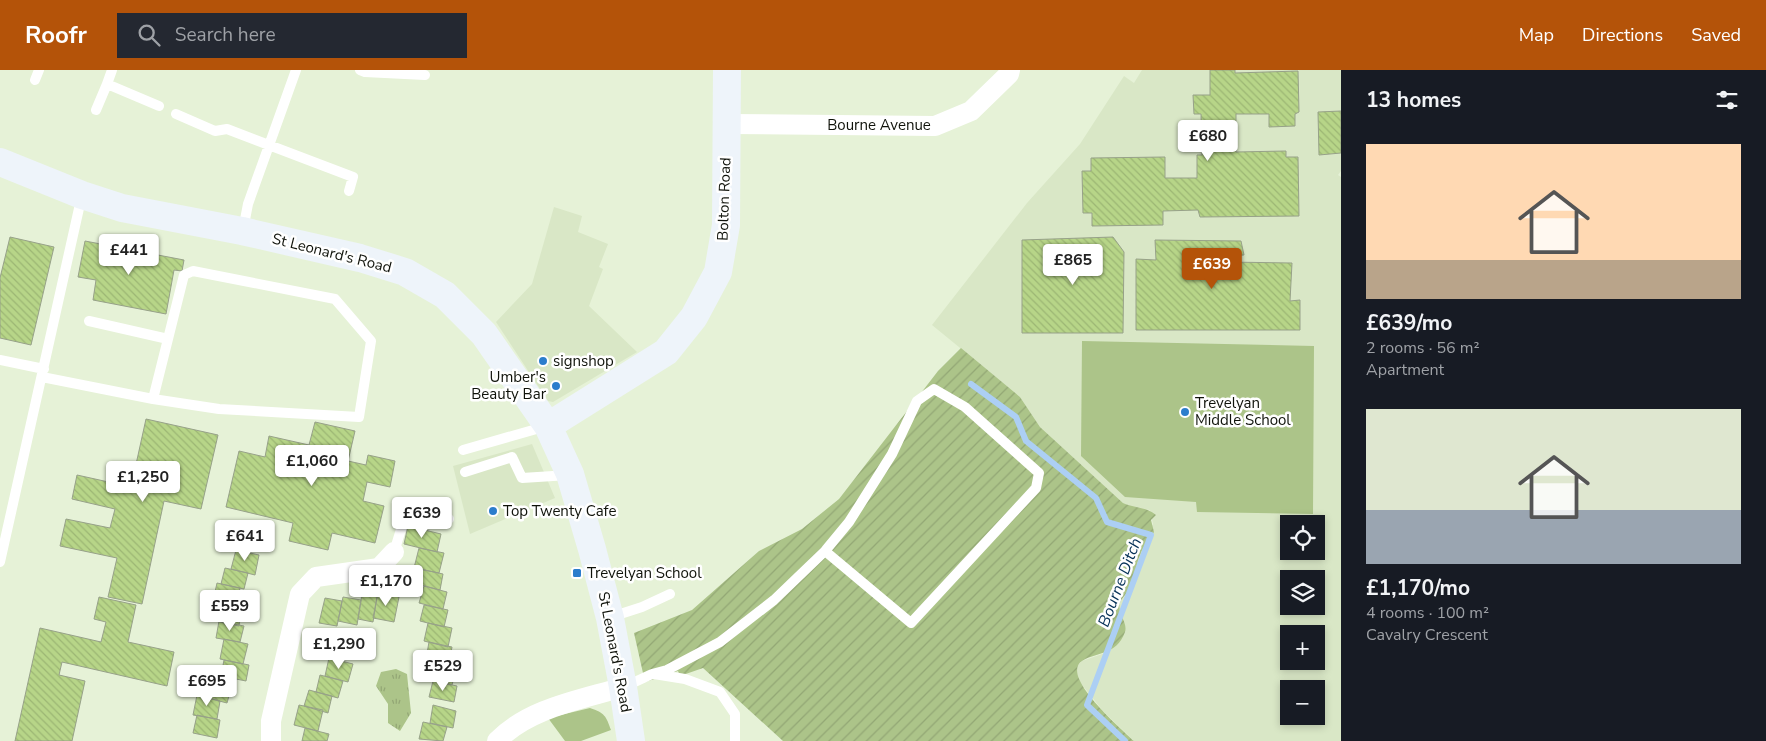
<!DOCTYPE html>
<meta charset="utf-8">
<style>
:root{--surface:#171b24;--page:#242831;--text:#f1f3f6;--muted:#9ea1a6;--accent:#b45309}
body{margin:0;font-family:"Nunito Sans",sans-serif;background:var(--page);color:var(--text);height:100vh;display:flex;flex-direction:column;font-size:19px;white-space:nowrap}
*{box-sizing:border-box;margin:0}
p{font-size:16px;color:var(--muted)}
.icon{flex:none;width:28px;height:28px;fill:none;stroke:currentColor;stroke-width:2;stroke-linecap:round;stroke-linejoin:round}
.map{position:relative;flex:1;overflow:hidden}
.details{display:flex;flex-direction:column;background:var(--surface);width:425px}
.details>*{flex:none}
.tools{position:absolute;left:1280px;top:445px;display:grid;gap:10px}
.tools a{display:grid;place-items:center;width:45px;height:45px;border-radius:0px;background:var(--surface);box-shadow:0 2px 8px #0003;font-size:25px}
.price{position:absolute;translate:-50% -42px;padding:0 11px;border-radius:5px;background:#fff;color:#222;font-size:16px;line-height:32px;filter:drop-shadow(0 1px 2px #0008)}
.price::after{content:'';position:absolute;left:50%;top:30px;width:15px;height:11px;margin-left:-8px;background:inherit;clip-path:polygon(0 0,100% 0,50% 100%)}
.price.selected{background:var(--accent);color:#fff}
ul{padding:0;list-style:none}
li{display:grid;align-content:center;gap:10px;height:265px;padding:0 25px}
li span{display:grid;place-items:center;height:155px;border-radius:0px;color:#555}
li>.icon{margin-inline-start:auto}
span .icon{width:90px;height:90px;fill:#fffc;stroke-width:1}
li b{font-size:21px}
h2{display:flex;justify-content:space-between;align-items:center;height:60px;padding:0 25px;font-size:21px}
header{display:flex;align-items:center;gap:30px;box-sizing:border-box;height:70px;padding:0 25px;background:var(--accent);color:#fff}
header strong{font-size:24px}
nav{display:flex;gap:28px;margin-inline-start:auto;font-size:18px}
.search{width:350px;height:45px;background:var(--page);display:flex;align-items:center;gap:12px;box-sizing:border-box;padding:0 18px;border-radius:0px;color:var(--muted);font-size:19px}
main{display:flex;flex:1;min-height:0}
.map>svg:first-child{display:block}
</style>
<header>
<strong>Roofr</strong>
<div class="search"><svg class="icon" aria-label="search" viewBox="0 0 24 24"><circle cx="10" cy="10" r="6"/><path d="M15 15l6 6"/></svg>Search here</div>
<nav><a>Map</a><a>Directions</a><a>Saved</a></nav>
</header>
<main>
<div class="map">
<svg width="1341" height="671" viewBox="0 0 1341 671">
<defs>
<pattern id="park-tufts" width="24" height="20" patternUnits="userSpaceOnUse" patternTransform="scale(1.25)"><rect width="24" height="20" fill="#acc489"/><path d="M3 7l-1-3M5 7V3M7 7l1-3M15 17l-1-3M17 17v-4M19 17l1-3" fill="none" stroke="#93a775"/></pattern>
<pattern id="garden-furrows" width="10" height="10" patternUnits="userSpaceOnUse" patternTransform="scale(1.25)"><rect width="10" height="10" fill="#acc489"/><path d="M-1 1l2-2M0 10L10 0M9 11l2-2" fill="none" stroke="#93a775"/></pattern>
<pattern id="building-back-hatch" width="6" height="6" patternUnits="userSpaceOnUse" patternTransform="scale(1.25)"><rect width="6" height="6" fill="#b7d588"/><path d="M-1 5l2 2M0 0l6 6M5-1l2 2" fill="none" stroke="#9cb674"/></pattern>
</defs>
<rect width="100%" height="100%" fill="#e6f2d7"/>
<path fill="#d9e7c6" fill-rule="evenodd" d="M1142 0H1341V101L1338 105 1341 107V671H1134L1103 641 1079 611 1077 604V596L1082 591 1108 582 1120 534 1122 528 1129 522 1139 486 1153 454 1150 440 1131 437 1123 433 1040 357 1020 327 932 255 1027 133 1080 74 1124 6 1134 13ZM1289 454H1316V481H1289ZM1289 509H1316V536H1289ZM1289 564H1316V591H1289ZM1289 619H1316V646H1289Z
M554 137 582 146 578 162 608 174 599 197 603 199 589 236 637 282 553 332 548 331 496 252 532 214Z
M532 374 555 428 470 464 453 396Z"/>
<path fill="#acc489" d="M1082 271 1314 276 1313 444 1197 442 1196 432 1125 427 1081 386Z
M590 638C605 643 606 646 611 660L581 671H565L548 648Z"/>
<path fill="url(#park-tufts)" d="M396 599 407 604 411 643 400 661 388 653V634L376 616 381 602Z"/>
<path fill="url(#garden-furrows)" d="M961 278 1020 327 1040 357 1123 433C1134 438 1147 437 1156 445L1151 450 1154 462C1150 470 1143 476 1140 485 1136 494 1136 505 1132 514 1130 522 1122 526 1120 533 1117 544 1128 552 1125 562 1116 586 1098 581 1082 591 1059 606 1123 660 1134 671H783L703 598 680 606 678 601 645 612 634 563 692 540 759 481 802 459 839 429 938 301Z"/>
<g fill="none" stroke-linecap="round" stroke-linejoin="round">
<path stroke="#accff4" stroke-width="6" d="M971 314 1016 347 1026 371 1096 428 1107 452 1151 465 1087 635 1125 671"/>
</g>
<path fill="url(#building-back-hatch)" stroke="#97a189" d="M1210 0H1235V3L1298 1 1299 42 1295 44V56L1269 57V44H1236V82L1286 81V87H1298L1299 146 1200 147 1198 140 1163 141V155L1092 156V143H1083L1082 101H1091V88L1165 87V108H1197V85H1202L1201 44H1194L1193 25H1210Z
M1341 41V83L1319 85 1318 42Z
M10 167 54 177 31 275 0 268V208Z
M1113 167 1124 182 1123 263H1022V170Z
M1155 170 1241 171 1244 185 1226 186V192L1292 193 1290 231 1300 230V260H1136V189L1156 190Z
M85 171 184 190 182 201 174 200 166 244 93 230 96 210 78 207Z
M146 349 218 365 201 439 164 431 142 534 108 527 117 488 60 476 66 449 110 458 115 439 72 429 77 405 131 417Z
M315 352 355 361 348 391 366 395 368 385 395 391 390 417 367 412 363 431 384 436 375 473 332 463 328 480 289 471 293 453 226 437 239 381 265 387 269 366 309 375Z
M408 456 441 464 437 482 404 474Z
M419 478 444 483 439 503 414 498Z
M236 480 259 485 255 505 231 499Z
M225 498 248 503 244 519 221 514Z
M420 499 443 504 440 520 417 514Z
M217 513 240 518 236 537 213 531Z
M424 516 447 522 443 539 419 533Z
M378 522 399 527 394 552 373 548Z
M362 524 377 527 373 552 358 549Z
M99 527 136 535 128 572 174 582 167 616 62 592 59 605 85 611 72 671H15L40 558 101 572 106 552 94 549Z
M343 527 361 530 357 555 338 551Z
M325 528 342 531 337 556 319 553Z
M220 533 242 538 239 556 215 551Z
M424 535 448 540 444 557 420 551Z
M219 551 244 556 240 572 216 568Z
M428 553 452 558 448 577 424 571Z
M224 569 248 574 243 594 220 589Z
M429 572 452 577 449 594 426 589Z
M329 588 353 594 348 612 325 606Z
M224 590 249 595 246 611 221 606Z
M432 590 457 596 452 615 428 609Z
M320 605 343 611 338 628 316 622Z
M209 609 232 615 227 633 204 627Z
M433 611 457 616 454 632 429 627Z
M309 620 332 626 328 643 304 636Z
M197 625 220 631 217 649 193 645Z
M299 635 323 640 318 661 294 655Z
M433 635 456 641 453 658 430 653Z
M197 645 220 650 217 668 193 663Z
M423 652 447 657 443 671 419 669Z
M305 658 329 664 327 671H302Z"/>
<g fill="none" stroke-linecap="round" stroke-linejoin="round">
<path stroke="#fff" stroke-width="10" d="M112 0 107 14 159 36
M360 0 365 2 425 5
M35 10 39 0
M96 40 107 14
M176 44 215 61 227 59 353 107 349 121
M243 160 248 134 296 0
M89 251 168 269
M0 290 44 299
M42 307 153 329 184 205 193 201 335 229 371 271 359 347 219 339 153 329
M463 380 547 356
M465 402 512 387 522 408 569 405
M394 482 407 440 449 449
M0 492 82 125
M611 547 642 537 670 524
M654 604 685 609 720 622 735 644V671
M624 617 652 604 667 600 720 572 774 530 825 481 849 452 892 384 917 331 934 319 965 337 1039 403 1036 418 911 553 825 481"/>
<path stroke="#fff" stroke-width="20" d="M727 54 935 56 971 41 1009 4 1010 0
M271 671V651L300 524 316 507 379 498 394 482
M497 671C529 638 580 630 623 617"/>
<path stroke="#eef4fa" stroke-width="28" d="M0 92 82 125 122 138 242 161 360 188 405 202 445 225 484 264 548 356 570 404 592 479 610 548 623 617 631 671
M548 356 666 282 694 247 718 202 726 155 727 0"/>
</g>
<g fill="#2b7dcc" stroke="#fff" stroke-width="2">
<circle cx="543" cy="291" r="5"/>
<circle cx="556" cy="316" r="5"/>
<circle cx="1185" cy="342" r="5"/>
<circle cx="493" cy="441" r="5"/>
<rect x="572" y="498" width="10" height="10" rx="2.5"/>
</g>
<g text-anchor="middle" stroke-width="5" stroke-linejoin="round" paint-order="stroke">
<g font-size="15" fill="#0f120a" stroke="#fff">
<text x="879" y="60">Bourne Avenue</text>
<text transform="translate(724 129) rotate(-88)" y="5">Bolton Road</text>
<text transform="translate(332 183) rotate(14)" y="5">St Leonard's Road</text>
<text transform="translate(615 582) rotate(79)" y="5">St Leonard's Road</text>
</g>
<g font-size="15" fill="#0f120a" stroke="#fff" text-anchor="start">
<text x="553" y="296">signshop</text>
<text x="546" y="312" text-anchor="end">Umber's<tspan x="546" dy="17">Beauty Bar</tspan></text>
<text x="1195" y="338">Trevelyan<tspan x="1195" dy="17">Middle School</tspan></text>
<text x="503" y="446">Top Twenty Cafe</text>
<text x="587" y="508">Trevelyan School</text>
</g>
<g font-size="16" font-style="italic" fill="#063157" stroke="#fff">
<text transform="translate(1119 512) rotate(-69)" y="6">Bourne Ditch</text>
</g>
</g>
</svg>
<div class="tools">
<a><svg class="icon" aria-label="locate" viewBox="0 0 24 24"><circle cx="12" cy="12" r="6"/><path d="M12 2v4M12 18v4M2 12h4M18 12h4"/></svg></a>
<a><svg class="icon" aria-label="layers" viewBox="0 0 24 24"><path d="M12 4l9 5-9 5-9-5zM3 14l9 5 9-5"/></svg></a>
<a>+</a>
<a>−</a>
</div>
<b class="price" style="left:1208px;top:92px">£680</b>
<b class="price" style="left:129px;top:206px">£441</b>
<b class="price" style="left:1073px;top:216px">£865</b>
<b class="price selected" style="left:1212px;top:220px">£639</b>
<b class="price" style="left:312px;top:417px">£1,060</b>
<b class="price" style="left:143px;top:433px">£1,250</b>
<b class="price" style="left:422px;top:469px">£639</b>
<b class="price" style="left:245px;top:492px">£641</b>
<b class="price" style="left:386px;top:537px">£1,170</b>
<b class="price" style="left:230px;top:562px">£559</b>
<b class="price" style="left:339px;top:600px">£1,290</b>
<b class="price" style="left:443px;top:622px">£529</b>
<b class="price" style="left:207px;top:637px">£695</b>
</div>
<section class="details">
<h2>13 homes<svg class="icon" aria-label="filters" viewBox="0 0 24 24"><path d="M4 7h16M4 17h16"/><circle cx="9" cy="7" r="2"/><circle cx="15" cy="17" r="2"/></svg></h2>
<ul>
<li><span style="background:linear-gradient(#ffd9b3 75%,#b9a48a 0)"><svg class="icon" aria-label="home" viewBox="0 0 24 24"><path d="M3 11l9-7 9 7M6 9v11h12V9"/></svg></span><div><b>£639/mo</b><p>2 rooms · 56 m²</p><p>Apartment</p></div></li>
<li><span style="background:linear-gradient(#dfe7d0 65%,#9aa5b1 0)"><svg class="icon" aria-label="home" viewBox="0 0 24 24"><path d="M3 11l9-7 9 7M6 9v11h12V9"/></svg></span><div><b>£1,170/mo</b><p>4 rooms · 100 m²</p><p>Cavalry Crescent</p></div></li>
</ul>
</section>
</main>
